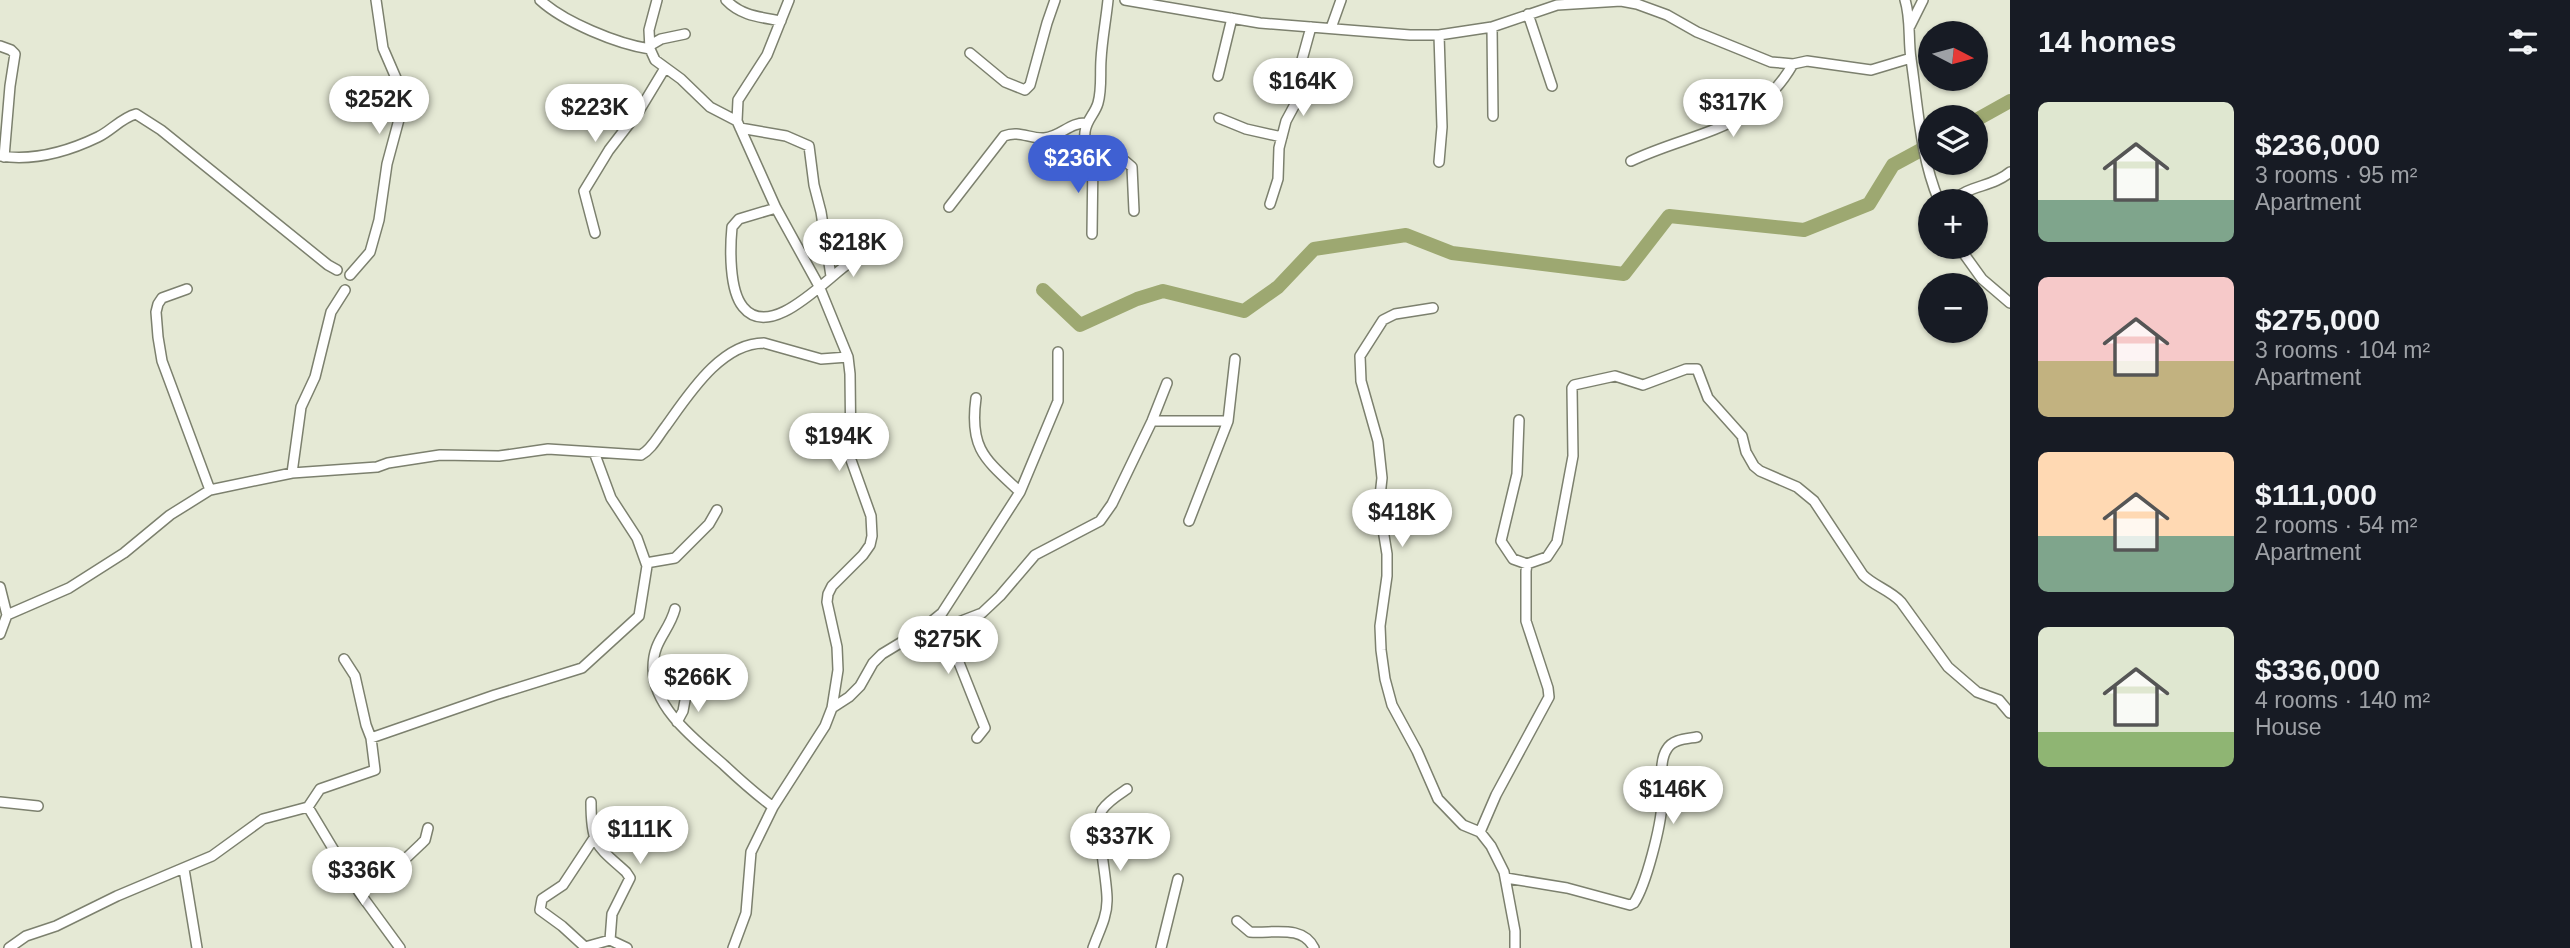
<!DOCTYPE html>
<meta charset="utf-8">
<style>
:root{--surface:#171b24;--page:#242831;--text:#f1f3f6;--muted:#9ea1a6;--accent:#3f60d2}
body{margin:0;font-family:Helvetica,sans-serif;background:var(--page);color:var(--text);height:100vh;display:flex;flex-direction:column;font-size:26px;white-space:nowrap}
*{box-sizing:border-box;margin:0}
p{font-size:23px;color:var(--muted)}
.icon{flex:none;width:38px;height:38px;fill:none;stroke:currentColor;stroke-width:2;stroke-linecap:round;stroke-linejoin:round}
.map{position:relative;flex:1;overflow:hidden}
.drawer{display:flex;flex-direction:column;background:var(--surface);width:560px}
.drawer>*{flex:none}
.needle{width:46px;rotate:96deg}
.controls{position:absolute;left:1918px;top:21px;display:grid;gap:14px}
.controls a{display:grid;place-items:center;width:70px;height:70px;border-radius:50%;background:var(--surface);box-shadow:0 2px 5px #0004;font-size:35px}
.price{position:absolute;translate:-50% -60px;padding:0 16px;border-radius:24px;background:#fff;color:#222;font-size:23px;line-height:46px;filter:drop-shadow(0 2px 4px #0008)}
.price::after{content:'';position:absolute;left:50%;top:42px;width:21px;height:16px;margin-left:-10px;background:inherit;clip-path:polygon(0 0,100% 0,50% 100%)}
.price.on{background:var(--accent);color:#fff}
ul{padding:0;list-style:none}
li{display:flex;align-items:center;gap:21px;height:175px;padding:0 28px}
li span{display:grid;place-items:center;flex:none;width:196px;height:140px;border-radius:10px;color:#555}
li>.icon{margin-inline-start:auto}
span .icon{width:84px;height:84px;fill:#fffc;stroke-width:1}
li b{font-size:30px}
h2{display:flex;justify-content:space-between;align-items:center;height:84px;padding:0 28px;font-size:30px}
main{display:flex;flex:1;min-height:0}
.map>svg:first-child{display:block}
</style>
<main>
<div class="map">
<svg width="2010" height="948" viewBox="0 0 2010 948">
<rect width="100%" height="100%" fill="#e5e9d5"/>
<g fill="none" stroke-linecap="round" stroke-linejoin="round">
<path stroke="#9da871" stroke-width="14" d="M1976 120 2010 101
M1043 290 1080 325 1137 299 1163 291 1244 311 1278 287 1314 249 1406 235 1452 253 1624 274 1669 216 1804 230 1869 204 1893 165 1930 145"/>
<g stroke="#7c806e" stroke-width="12">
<path id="street" d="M540 0C564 22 617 44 650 49
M657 0 649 30 650 49 655 60 681 79 710 107 737 121
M726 0C741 16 760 17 781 21
M1108 0C1106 20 1102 40 1101 60 1100 74 1102 89 1098 103 1095 114 1086 120 1085 132 1084 142 1085 150 1093 157L1125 161 1132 167 1134 211
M1125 0 1260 23 1410 35H1439L1492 27 1557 5 1621 1 1637 4 1667 15 1697 32 1771 62 1793 64 1807 61 1871 70 1911 58
M1905 0C1911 19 1908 39 1911 59 1918 106 1920 156 1939 201
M1528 14 1552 86
M1910 26 1923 0
M1492 27 1493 116
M1331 28 1341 0
M0 46 11 50 15 54 10 86 4 157
M649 46 661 39 685 34
M970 53 1005 82 1025 90 1030 85 1047 23 1055 0
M1218 76 1232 18
M1219 118 1246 129 1282 137
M740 128 786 136 809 146 814 185 821 212 831 276
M0 156C33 161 67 152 98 137 111 131 121 118 136 114L161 130 328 265 337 270
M1631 161C1694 131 1754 132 1793 64
M1439 162 1442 127 1439 35
M1952 201C1969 185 1993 187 2010 172
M1270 204 1278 179 1279 148 1286 121 1300 95V67L1311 27
M949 207 1004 136C1019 130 1030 139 1044 138 1061 137 1069 122 1087 123
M776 208 739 219 732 227C730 248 729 290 743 307 771 342 827 277 852 261 860 256 869 255 878 253
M595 233 584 191 609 150 639 111 665 68
M1092 234 1093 157
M1959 247 1982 279 2010 303
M350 275 370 252 379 220 387 164 401 112 399 85 383 48 376 0
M187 289 162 298 158 304 156 312 158 337 162 361 210 490
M1433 308 1395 314 1383 320 1360 356 1361 381 1378 441 1382 478 1379 505 1387 554V576L1380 626 1381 650 1385 679 1392 705 1417 751 1438 799 1463 825 1480 832 1491 846 1504 872 1515 931V948
M976 398C969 449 985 459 1020 492
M1519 420 1517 474 1501 541 1513 559 1527 564
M1152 421H1228L1235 359
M292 473 301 407 315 377 331 312 345 290
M1189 521 1228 421
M646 563 675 558 709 524 717 510
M0 587 7 615
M675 609C669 632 653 640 653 668 653 709 697 741 724 765 740 780 756 794 773 807
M937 618 946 630 985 728 977 738
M946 630 951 625 982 613 1000 596 1035 555 1100 521 1112 504 1152 421 1167 383
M0 634 7 615 69 588 124 553 170 515 210 490 292 473 377 467 388 463 440 455 499 456 548 449 641 455C652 449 658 436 666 426 689 394 721 343 764 343L821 359 848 357
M832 708 849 697 860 686 873 663 882 654 920 631 942 613 1020 492 1058 401V352
M677 722 683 711 686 695
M371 738 495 695 582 668 639 616 647 566 637 538 611 498 594 452
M0 802 38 806
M591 802C591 845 596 845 626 872L630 878 612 914 610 940 627 948
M308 807 359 892 383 880 421 844 425 840 428 828
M1480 832 1496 795 1549 697 1548 688 1526 621V571L1527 564 1547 557 1557 542 1573 456 1572 388 1574 385 1615 376 1643 385 1686 369H1697L1708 398 1742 436 1746 452 1754 466 1760 471 1797 487 1814 501 1863 575C1874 586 1890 590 1901 602L1948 667 1977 692 1999 700 2010 713
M594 838 563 885 542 899 540 910 562 926 585 947 610 940
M184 869 197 948
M1506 878 1567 888 1630 905 1634 903C1646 885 1661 826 1662 803 1663 788 1658 762 1667 749 1673 739 1686 739 1697 737
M359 892 400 948
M1237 921 1250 932C1272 934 1302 924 1314 948
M9 948 26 936 56 926 117 896 212 856 263 819 308 807 320 789 375 770 371 738 366 725 355 676 344 659
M733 948 746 913 751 852 773 807 825 726 832 708 838 670 837 647 827 602 828 594 832 586 863 555 870 545 872 536 871 516 851 460 850 374 848 357 819 286 776 208 737 121 738 100 767 55 789 0
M1093 948C1098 933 1107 918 1107 901 1108 881 1094 824 1102 810 1108 801 1118 795 1127 789
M1161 948 1178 879"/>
</g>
<use href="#street" stroke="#fff" stroke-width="9"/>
</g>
</svg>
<div class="controls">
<a><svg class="needle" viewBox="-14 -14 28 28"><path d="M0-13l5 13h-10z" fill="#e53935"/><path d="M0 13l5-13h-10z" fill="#9ea1a6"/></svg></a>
<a><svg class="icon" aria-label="layers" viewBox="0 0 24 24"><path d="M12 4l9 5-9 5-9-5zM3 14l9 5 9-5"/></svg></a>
<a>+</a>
<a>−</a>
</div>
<b class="price" style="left:1303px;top:118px">$164K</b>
<b class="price" style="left:379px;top:136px">$252K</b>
<b class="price" style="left:1733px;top:139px">$317K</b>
<b class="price" style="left:595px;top:144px">$223K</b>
<b class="price on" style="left:1078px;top:195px">$236K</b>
<b class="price" style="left:853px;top:279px">$218K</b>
<b class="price" style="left:839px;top:473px">$194K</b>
<b class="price" style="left:1402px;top:549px">$418K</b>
<b class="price" style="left:948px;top:676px">$275K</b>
<b class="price" style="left:698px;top:714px">$266K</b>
<b class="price" style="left:1673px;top:826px">$146K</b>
<b class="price" style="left:640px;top:866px">$111K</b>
<b class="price" style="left:1120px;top:873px">$337K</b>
<b class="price" style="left:362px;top:907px">$336K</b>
</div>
<section class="drawer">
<h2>14 homes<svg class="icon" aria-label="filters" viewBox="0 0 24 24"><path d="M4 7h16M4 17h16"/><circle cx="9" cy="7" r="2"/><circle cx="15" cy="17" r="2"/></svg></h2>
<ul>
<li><span style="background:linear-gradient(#dfe7d0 70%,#7fa58c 0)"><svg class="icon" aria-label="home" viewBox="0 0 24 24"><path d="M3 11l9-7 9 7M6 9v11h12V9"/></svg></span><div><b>$236,000</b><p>3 rooms · 95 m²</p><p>Apartment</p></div></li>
<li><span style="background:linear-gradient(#f6c9c9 60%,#c2b280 0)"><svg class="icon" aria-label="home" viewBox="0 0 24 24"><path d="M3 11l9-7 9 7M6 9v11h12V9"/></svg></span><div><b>$275,000</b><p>3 rooms · 104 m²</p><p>Apartment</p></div></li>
<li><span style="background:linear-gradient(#ffd9b3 60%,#7fa58c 0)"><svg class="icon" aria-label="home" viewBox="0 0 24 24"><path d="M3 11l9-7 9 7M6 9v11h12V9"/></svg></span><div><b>$111,000</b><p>2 rooms · 54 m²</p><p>Apartment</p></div></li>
<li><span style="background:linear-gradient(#dfe7d0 75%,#8fb573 0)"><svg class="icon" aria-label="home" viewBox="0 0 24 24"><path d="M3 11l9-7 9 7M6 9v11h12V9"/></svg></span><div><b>$336,000</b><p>4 rooms · 140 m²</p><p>House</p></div></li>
</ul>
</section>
</main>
